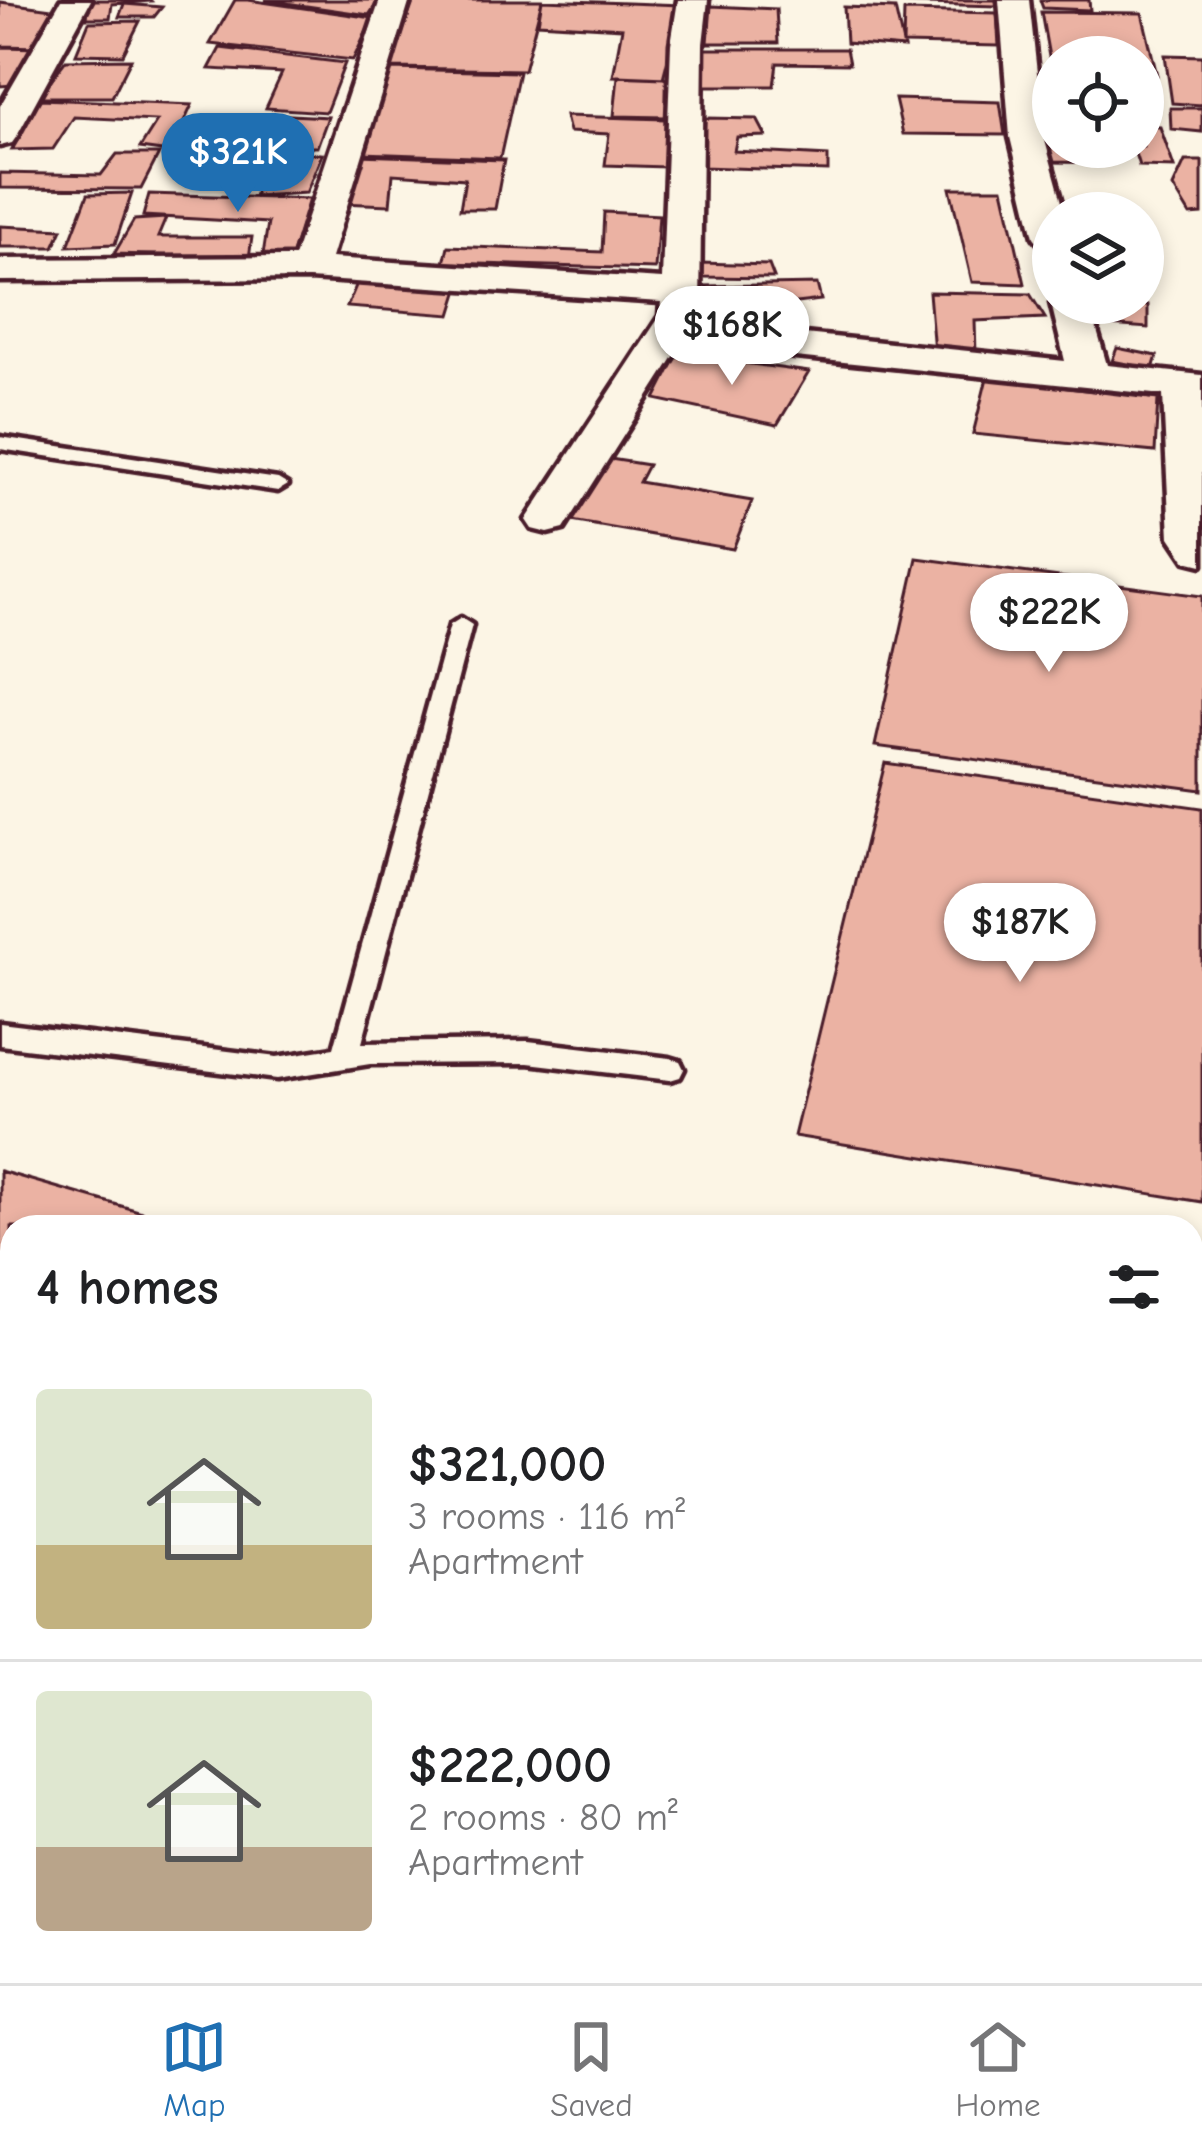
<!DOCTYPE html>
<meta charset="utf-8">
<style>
:root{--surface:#fff;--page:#f6f6f6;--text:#202124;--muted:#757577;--line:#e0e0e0;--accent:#1f6fb2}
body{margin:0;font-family:"Comic Neue",sans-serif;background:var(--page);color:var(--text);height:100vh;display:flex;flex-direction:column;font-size:45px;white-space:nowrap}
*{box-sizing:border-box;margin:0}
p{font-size:39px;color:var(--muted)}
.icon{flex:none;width:66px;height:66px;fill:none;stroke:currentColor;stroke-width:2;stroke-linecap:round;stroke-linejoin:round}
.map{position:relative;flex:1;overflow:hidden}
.panel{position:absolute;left:0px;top:1215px;width:1203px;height:768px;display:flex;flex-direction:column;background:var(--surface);border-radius:36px 36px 0 0;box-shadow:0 6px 18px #0003}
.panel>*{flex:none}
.controls{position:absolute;left:1032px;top:36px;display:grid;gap:24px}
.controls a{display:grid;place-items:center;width:132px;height:132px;border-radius:50%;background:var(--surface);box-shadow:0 6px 18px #0003;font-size:60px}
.price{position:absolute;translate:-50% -102px;padding:0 27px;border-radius:42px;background:#fff;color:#222;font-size:39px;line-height:78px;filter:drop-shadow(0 3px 6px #0008)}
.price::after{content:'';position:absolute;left:50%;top:72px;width:36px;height:27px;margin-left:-18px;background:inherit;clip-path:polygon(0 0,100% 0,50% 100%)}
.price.active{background:var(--accent);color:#fff}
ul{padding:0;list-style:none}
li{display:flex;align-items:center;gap:36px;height:300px;padding:0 36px}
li+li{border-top:3px solid var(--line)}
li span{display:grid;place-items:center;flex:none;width:336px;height:240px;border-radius:12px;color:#555}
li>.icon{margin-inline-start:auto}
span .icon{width:144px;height:144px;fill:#fffc;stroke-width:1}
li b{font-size:51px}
h2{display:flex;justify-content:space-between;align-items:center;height:144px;padding:0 36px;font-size:51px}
.tabs{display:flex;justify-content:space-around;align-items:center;height:168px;border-top:3px solid var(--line);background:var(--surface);font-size:33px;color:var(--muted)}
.tabs a{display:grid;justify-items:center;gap:6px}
.tabs .active{color:var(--accent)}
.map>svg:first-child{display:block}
</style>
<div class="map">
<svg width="1202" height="1983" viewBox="0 0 1202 1983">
<rect width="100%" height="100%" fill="#fcf5e5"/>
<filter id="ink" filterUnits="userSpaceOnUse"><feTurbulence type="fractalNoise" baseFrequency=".00833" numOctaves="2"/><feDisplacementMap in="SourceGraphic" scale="24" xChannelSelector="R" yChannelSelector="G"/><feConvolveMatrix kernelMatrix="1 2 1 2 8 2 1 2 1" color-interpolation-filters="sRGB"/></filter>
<g filter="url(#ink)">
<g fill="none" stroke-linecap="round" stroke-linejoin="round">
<path fill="#6c8199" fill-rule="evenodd" d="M1191 1340 1202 1343V1359L1191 1356Z
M202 1971H226L224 1983H200Z"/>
</g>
<path fill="#ebb2a3" stroke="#4a1f2b" stroke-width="3" d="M89 0H150L151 1 112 4 110 18H87Z
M235 0H248L373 18 353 60 210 44Z
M265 0H379L369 15Z
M414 0H542L524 70 390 68Z
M542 0 682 5 663 78 613 76 622 28 538 23Z
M887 0H996L997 6 887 3Z
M1040 0H1089L1090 10 1043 8Z
M0 2 59 10 42 47 0 46Z
M124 4 162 7 154 17H119Z
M711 6 776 9 778 43H708Z
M844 7 895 9 904 48 846 43Z
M904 11 997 13 999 46 903 44Z
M1041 12 1142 13 1157 75 1143 74V57H1053L1051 68Z
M140 21 123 55 76 54 89 22Z
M0 47 39 48 14 85 0 86Z
M220 48 345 63 326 112 266 108 282 73 209 69Z
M704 49H846L849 64 777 63 774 86H701Z
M1165 55 1202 56V105L1172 103Z
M131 59 112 97H38L66 60Z
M389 69 519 72 500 158 362 153Z
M618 76 666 78 667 117 614 116Z
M40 99 192 105 170 152 140 148 157 121 74 117 53 149 12 150Z
M895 99 1000 102 1005 135 903 134Z
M1170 108H1202V132L1171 129Z
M270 114 328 117 317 147 252 146Z
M565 116 665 119V167L605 165 609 134 569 132Z
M705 118 757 119 766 136 737 137 734 151 828 156V171L702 167Z
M1042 125H1053V147H1098L1103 163 1052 162Z
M1143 126 1160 127 1174 167 1139 166 1133 147H1143Z
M272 151 322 154 306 193 254 196Z
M117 154H159L141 189 0 188V173L101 175Z
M358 155 504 160 495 209H460L465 179 393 174 390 205 340 203Z
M1185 161H1202V214L1190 215 1173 187Z
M950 188H1003L1025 284 972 282Z
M132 193 115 244 68 246 88 194Z
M149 194 309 199 292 254 263 255 268 223 143 216Z
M604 212 659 215 655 269 444 263 448 246 602 252Z
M166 218 158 237H252L249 258 114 254 134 220Z
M0 226 62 229 54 247H0Z
M699 263 769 265 774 278 703 277Z
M361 274 462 280 451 315 347 307Z
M817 284 821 300 780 305 768 325 729 315 705 286Z
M929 292 1030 294 1045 318 975 321 976 354 934 352Z
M1096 303 1148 305V328L1096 324Z
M1117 348 1157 356 1153 369 1112 361Z
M678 354 809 372 777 425 655 399Z
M987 378 1158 399 1155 452 973 434Z
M604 458 648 465 639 482 752 501 733 549 572 521Z
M917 558 1202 596V790L875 746Z
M885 763 1202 808V1202L794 1136Z
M0 1171 149 1214 141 1227H12V1263L0 1259Z
M0 1412 12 1416V1457L0 1477Z"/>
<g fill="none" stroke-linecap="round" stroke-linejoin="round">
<g stroke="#4a1f2b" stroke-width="9">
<path id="service" d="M0 437 278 479 288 485 278 491 0 449Z
M461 618 472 625 362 1043 528 1041 670 1058 680 1061 684 1069 680 1077 670 1080 528 1063 370 1064 277 1079 0 1045V1023L277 1057 334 1048 450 625Z"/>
</g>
<g stroke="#4a1f2b" stroke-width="9">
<path id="minor" d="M61 0H91L17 136 12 143 0 146V106Z
M380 0H410L331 258 662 279 671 44 678 0H708L703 44 700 311 727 326 1065 361 1051 303H1089L1107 365 1202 375V565L1186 561 1170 537 1163 395 718 349 687 336 564 529 548 533 532 529 526 520 660 316 661 302 309 279 0 281V259L294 257Z
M999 0H1029L1044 137 1065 213H1053V248L1040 245 1034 237 1010 137Z"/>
</g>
<use href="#service" fill="#fcf5e5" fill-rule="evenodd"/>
<use href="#minor" fill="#fcf5e5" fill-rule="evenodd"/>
</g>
</g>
</svg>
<div class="controls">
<a><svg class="icon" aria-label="locate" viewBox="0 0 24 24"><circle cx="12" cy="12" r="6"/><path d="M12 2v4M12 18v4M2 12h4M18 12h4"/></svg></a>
<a><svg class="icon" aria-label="layers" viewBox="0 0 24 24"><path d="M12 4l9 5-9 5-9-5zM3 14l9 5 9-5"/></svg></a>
</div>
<b class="price active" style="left:238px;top:215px">$321K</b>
<b class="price" style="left:732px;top:388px">$168K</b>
<b class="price" style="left:1049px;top:675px">$222K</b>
<b class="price" style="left:1020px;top:985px">$187K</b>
<section class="panel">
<h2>4 homes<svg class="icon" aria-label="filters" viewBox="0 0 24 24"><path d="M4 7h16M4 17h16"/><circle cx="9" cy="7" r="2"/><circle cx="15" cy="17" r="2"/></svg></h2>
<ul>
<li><span style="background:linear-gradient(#dfe7d0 65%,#c2b280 0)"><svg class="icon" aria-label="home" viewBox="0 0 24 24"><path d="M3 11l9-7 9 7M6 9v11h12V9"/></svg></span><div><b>$321,000</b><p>3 rooms · 116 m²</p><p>Apartment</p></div></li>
<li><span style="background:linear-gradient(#dfe7d0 65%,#b9a48a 0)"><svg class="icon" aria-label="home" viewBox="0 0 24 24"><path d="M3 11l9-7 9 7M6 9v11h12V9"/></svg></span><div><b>$222,000</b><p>2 rooms · 80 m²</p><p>Apartment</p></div></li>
</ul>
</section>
</div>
<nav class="tabs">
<a class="active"><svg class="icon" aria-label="map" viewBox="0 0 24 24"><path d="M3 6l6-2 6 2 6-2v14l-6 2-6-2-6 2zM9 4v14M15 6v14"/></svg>Map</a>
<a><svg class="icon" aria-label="saved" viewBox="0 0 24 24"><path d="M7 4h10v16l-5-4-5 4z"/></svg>Saved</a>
<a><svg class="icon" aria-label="home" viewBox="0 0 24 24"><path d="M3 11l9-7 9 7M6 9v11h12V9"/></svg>Home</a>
</nav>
